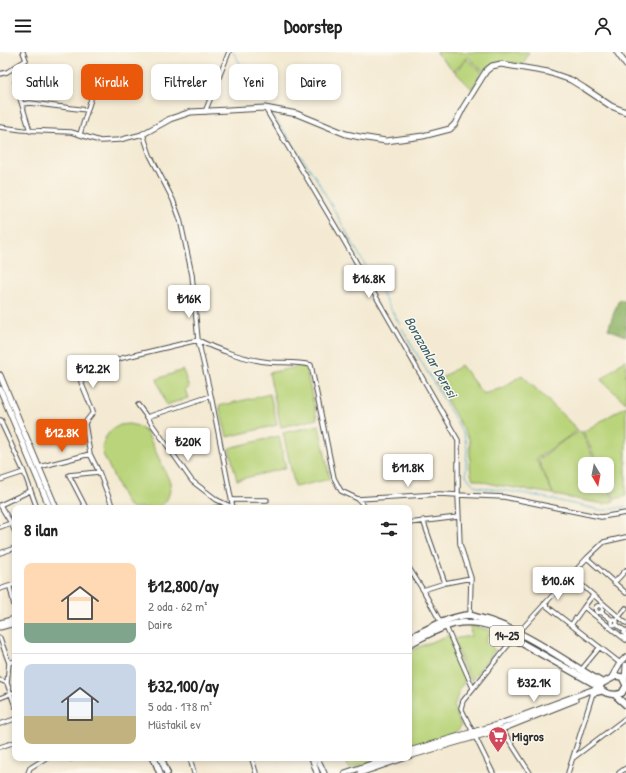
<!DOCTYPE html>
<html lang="tr">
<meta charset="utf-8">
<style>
:root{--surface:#fff;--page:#f6f6f6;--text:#222;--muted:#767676;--line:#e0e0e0;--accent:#ea580c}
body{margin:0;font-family:"Patrick Hand",sans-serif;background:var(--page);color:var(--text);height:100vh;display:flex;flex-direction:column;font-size:15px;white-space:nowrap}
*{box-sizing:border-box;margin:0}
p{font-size:13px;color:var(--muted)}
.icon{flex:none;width:22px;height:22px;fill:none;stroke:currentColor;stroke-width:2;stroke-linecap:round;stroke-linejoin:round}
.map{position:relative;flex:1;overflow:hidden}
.side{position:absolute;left:12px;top:453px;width:400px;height:256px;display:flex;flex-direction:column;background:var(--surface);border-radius:8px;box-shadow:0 2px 6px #0003}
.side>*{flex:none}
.banner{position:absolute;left:12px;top:12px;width:400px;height:36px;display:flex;gap:8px}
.needle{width:26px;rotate:170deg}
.tools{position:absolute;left:578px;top:405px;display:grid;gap:8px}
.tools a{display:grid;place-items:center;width:36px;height:36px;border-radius:8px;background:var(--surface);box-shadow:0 2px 6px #0003;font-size:20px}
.price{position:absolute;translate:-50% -34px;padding:0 9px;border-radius:4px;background:#fff;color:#222;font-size:13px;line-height:26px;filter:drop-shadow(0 1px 2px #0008)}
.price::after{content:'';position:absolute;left:50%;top:24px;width:12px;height:9px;margin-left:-6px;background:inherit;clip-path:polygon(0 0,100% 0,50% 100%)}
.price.active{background:var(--accent);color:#fff}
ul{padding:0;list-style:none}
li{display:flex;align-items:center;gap:12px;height:100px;padding:0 12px}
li+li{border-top:1px solid var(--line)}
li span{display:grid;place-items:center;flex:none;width:112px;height:80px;border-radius:8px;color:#555}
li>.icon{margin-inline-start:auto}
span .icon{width:48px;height:48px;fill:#fffc;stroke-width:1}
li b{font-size:17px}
h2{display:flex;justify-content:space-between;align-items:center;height:48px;padding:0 12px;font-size:17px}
.tag{padding:0 14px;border-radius:8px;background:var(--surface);box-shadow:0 2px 6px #0003;font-size:14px;line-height:36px}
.tag.active{background:var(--accent);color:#fff}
header{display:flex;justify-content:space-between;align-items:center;height:52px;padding:0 12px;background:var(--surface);font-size:18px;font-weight:700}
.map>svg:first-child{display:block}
</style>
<header><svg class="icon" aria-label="menu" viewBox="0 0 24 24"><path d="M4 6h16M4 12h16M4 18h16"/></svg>Doorstep<svg class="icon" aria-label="person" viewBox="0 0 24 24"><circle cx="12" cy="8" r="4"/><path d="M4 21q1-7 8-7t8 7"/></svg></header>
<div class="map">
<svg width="626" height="721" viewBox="0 0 626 721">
<rect width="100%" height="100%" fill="#fbf7ec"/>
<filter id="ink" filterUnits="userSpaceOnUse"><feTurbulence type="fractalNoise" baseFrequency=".025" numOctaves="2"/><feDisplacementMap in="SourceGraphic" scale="8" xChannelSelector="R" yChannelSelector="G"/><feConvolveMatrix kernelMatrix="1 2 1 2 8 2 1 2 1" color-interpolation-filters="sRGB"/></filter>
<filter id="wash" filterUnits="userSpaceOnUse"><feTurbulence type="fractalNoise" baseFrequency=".012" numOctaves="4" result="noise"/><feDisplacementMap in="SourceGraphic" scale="16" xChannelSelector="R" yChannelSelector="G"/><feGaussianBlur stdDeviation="0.9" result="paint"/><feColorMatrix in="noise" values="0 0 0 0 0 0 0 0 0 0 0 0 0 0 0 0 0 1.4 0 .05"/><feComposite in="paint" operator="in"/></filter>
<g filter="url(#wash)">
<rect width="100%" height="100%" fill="#f4ead3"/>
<path fill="#b9d47a" stroke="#728052" d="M436 0H529L523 13C508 10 495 8 483 19L468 5 454 19 436 1Z
M467 7 482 20 472 37 455 20Z
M626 307V351L601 328Z
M305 313 317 367 281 375 269 321Z
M461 313 483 342 502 336 522 323 578 378 536 407 553 442 496 433 473 427C468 419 471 399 469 387L436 330Z
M183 318 189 336 185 337 188 346 166 353 157 327Z
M270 342 277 373 227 385 219 354Z
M626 354V444L615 447 607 431V412H598L583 380Z
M129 372 138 374 147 381 170 430C171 441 168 449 159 456H132L126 451 103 402 102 396 105 386 111 378 120 373Z
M319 373 330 427 295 435 283 381Z
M581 379 596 412H585V434H607L614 449 604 452 554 443 538 408 566 387Z
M279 384 286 416 237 428 229 396Z
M470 573 492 579 485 589 495 598 471 629 453 587 471 584Z
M449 583 467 625 460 637 454 654 461 674 455 681 409 697V599Z
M343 706H383L350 717Z"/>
<path fill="#92b66a" stroke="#5e704a" d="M619 247 626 250V284L608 277Z"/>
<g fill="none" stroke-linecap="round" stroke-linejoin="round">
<path stroke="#48a9c7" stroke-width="1" d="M233 0 267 54
M271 60 316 126 364 211 464 383 467 397 466 413V423L470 429 477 435 528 442 600 458H609L626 454"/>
</g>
</g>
<g filter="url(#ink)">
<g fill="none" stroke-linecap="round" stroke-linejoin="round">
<g stroke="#494844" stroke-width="5.5">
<path id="street" d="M0 22 7 20 26 8 23 0
M15 30 30 79
M22 52 30 51 87 58
M265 56 343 187 458 388V443L440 442 358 447
M205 60 229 0
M0 75 23 78 71 80 100 89 119 88 143 82 150 103 173 148 180 167 192 223 198 288 211 344 233 456
M80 82 95 34
M138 353 147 365 211 344
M147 365 192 429 217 448 230 454
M0 368 24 420 37 456
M39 415 90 402
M0 428 24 420
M232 448H267
M0 453 30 439
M0 453 11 471 0 475
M86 456 69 423 99 420
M113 456 99 420 90 402 85 372C86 367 92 364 93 359L81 330V325L85 321 122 306 198 288C217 298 247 308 269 310 283 311 297 310 311 313L334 426 341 439 358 447 366 456
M214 456 230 454
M423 468 445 531
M15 470 11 471 15 480
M409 471 458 465
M0 501 15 496
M587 506 626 541
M409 516 423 538 441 571
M570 523 626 571
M614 531 626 518
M10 535 15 558
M0 537 15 532
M423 538 445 531 471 526
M544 552 620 611
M595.5 557a3.5 3.5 0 1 1 7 0a3.5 3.5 0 1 1-7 0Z
M584 555 593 543
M601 560 612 568
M470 563 471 526 460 492 458 443 504 445 601 465 626 461
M618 566 626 556
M611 570a3 3 0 1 1 6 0a3 3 0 1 1-6 0Z
M616 572 625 579
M571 573 584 555 626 588
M446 575 473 636
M626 579 624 581 626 584
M0 586 9 611 7 631 15 654
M9 611 15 609
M581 618 600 595
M0 628 7 631
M0 646 15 640
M0 672 15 667
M502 677 530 721
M0 695 15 690
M190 706 194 721
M253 706 252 707 256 721
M573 706 626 666
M71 707 74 706
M28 721 30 716 46 706
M493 721 461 656 463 649 518 581 587 506 604 490 626 485
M568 721 593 641
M619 721 626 716"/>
</g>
<g stroke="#494844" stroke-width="7">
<path id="secondary" d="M617 0 626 13
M143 82 170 67 191 60 265 56 297 62 346 82 360 85 386 89 423 84 450 77 455 72 463 56 486 19 492 14 501 12 548 20 571 28 584 36 611 54 626 60
M0 323 56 456
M0 337 50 456
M0 369H1
M0 571 15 567
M0 575 15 571
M612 625 620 611 626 605
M625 629 626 613
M409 699 500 672 600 635
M409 704 502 677 575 648
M312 706 317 721
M317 706 324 721
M345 721 389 706
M360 721 404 706"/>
</g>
<g stroke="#494844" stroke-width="8">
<path id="primary" d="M409 586C428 577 447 565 468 563 472 563 476 565 480 566 523 577 564 609 603 631
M409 592C440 577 455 564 491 574L600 635
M626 633 622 625 616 624 601 632 600 636C604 642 615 644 622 641L626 634
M593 641 601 639
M615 643 626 653
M154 706 160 721
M161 706 167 721"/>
</g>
<use href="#street" stroke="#fff" stroke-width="3.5"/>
<use href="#secondary" stroke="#fff" stroke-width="5"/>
<use href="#primary" stroke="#fff" stroke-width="5.5"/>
</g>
</g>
<defs>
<g id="supermarket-pin" transform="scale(1)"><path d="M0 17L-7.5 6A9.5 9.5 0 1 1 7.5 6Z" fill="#d1495b" stroke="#fbf7ec"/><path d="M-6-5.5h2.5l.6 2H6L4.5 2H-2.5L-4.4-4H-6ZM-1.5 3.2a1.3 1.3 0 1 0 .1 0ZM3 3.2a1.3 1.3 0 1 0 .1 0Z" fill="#fff"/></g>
</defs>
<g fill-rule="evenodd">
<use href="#supermarket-pin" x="498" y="684"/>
</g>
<g text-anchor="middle" stroke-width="3" stroke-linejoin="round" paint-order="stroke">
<rect fill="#fbf7ec" stroke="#696865" stroke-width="1" x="490" y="574" width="34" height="20" rx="3"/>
<g font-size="12" font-weight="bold" fill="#2b2b2b">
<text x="507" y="588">14-25</text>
</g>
<g font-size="13" font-weight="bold" fill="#2b2b2b" stroke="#fbf7ec" text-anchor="start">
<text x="512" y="689">Migros</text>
</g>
<g font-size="14" font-style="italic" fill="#375d69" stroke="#fbf7ec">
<text transform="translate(431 305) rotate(60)" y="5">Borazanlar Deresi</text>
</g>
</g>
</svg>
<div class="tools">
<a><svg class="needle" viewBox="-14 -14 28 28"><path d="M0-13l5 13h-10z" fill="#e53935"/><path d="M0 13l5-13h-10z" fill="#767676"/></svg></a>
</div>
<b class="price" style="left:369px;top:247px">₺16.8K</b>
<b class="price" style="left:189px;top:267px">₺16K</b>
<b class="price" style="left:93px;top:337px">₺12.2K</b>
<b class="price active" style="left:62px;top:401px">₺12.8K</b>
<b class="price" style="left:188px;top:410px">₺20K</b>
<b class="price" style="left:408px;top:436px">₺11.8K</b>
<b class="price" style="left:558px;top:549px">₺10.6K</b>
<b class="price" style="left:534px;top:651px">₺32.1K</b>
<div class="banner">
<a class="tag">Satılık</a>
<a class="tag active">Kiralık</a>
<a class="tag">Filtreler</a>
<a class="tag">Yeni</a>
<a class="tag">Daire</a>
</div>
<section class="side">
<h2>8 ilan<svg class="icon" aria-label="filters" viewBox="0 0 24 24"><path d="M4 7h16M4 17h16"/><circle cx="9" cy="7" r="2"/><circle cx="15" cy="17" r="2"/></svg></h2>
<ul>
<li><span style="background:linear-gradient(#ffd9b3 75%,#7fa58c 0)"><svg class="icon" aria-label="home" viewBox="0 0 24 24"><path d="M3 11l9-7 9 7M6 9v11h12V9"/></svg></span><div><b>₺12,800/ay</b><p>2 oda · 62 m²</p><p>Daire</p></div></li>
<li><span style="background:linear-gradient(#c9d6e8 65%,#c2b280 0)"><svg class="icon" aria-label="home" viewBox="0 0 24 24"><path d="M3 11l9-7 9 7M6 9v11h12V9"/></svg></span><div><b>₺32,100/ay</b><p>5 oda · 178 m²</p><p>Müstakil ev</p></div></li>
</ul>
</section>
</div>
